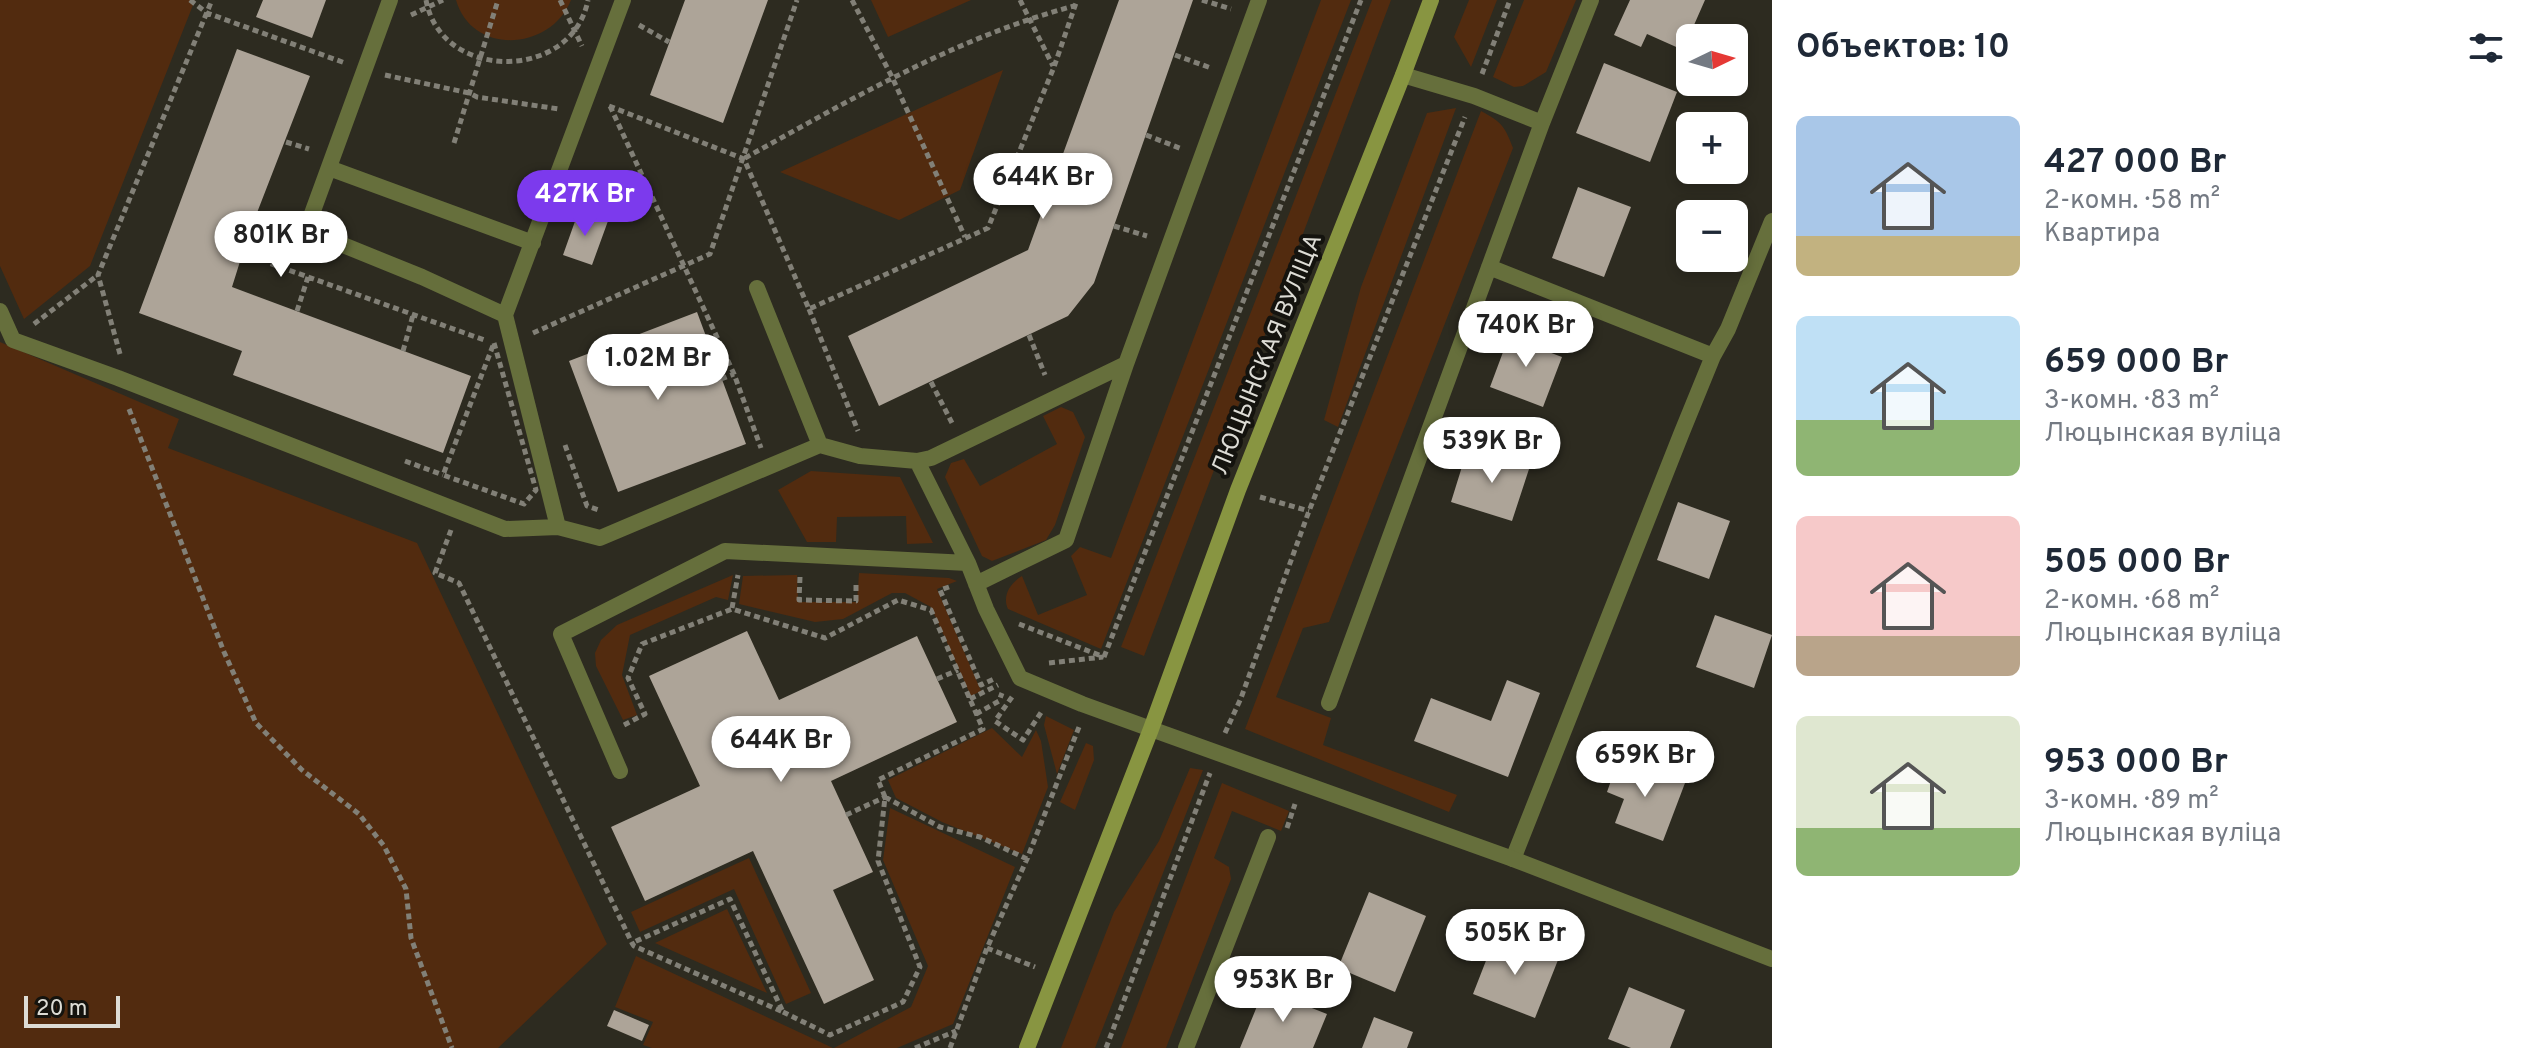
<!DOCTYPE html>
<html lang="ru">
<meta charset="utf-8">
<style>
:root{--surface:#fff;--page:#f2f2f3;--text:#1f2937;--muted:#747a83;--accent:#7c3aed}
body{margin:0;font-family:Overpass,sans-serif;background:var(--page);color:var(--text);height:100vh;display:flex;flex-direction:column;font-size:30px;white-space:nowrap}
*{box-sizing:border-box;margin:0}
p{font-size:26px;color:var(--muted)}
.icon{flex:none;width:44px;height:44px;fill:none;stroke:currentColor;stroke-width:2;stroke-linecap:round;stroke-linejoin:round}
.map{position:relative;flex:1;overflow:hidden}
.panel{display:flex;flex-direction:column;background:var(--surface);width:760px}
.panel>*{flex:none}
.needle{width:52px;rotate:85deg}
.controls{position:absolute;left:1676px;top:24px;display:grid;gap:16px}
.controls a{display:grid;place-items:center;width:72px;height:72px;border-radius:12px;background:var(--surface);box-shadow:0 4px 12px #0003;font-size:40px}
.scale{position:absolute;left:24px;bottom:20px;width:96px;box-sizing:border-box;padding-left:8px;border:4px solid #dddcd5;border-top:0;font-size:22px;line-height:28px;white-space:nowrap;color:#dddcd5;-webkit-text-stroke:6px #14130e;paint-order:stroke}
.price{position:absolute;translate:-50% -68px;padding:0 18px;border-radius:28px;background:#fff;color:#222;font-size:26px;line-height:52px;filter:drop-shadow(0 2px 4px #0008)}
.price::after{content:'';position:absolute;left:50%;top:48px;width:24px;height:18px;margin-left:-12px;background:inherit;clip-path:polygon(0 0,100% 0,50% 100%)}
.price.selected{background:var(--accent);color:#fff}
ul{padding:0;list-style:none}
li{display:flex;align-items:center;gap:24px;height:200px;padding:0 24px}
li span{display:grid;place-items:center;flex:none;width:224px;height:160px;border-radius:12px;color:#555}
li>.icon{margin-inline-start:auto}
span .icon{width:96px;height:96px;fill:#fffc;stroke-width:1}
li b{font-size:34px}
h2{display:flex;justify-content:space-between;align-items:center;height:96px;padding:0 24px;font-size:34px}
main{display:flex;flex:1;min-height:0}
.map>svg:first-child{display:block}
</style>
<main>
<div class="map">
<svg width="1772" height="1048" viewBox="0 0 1772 1048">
<rect width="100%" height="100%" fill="#2d2b20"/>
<path fill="#522b0f" d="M0 0H195L90 266 24 319 0 266Z
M456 0H571C551 51 472 56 456 0Z
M871 0H971L888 37Z
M1321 0H1351L1101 649 1008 609C1002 596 1010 583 1022 576L1038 615 1087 595 1071 556 1080 547 1111 558Z
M1372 0H1391L1144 656 1121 647Z
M1469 0H1497L1471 67 1454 37Z
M1524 0H1576L1546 72 1523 86 1514 87 1493 77Z
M1003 70 960 190 899 220 780 172Z
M1456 108 1338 427 1324 420 1361 287 1427 113Z
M1481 111C1502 122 1505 127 1513 148L1329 622 1303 628 1276 697 1331 718 1323 745 1457 795 1449 812 1245 729Z
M0 342 179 419 168 448 417 543 607 944 498 1048H0Z
M1061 407 1073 412 1085 437 1055 525 1046 540 992 561 982 556 945 477 951 463 964 459 980 486 1057 444 1043 416Z
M811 471 900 477 933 543 907 544 906 516 837 517 836 542H807L778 490Z
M859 573 949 578 957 581 937 589 981 691 971 696 931 607 905 593H892L843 619 815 622 739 604 743 576 797 575 798 602H857Z
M733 575 728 600 716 597 630 635 622 675 637 715 623 720 596 666 595 653 601 640 617 625Z
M1046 716 1074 730 1057 774 1044 725Z
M992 728 1022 757 1036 730 1041 741 1048 787 1022 854 942 822 896 798 888 780Z
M1086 743 1093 746 1094 760 1075 810 1060 802Z
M1190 768 1203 770 1095 1048H1061L1114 912 1159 841Z
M1222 783 1289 811 1281 831 1232 811 1214 858 1229 867 1231 879 1166 1048H1121Z
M890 808 1015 867 953 1024 897 1048H834L911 1007 928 966 883 860Z
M749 858 811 993 786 1004 734 889 640 932 631 912Z
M727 909 767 993 655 943Z
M636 956 833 1048H652L643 1045 653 1022 615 1007Z"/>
<path fill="#ada498" d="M263 0H326L312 38 256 17Z
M685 0H768L723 123 650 95Z
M1119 0H1193L1094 283 1068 316 879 406 848 336 1028 250Z
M1630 0H1705L1683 50 1647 34 1641 47 1614 35Z
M237 49 310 76 248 236 232 287 471 376 443 453 233 375 242 351 139 313Z
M1604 63 1677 92 1650 162 1576 133Z
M1578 187 1631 207 1604 277 1552 258Z
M579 210 608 221 592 265 563 255Z
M697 312 746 444 618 492 569 361Z
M1512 328 1542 339 1538 348 1562 357 1543 407 1490 387Z
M1490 450 1531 463 1512 521 1451 502 1465 457 1486 463Z
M1678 502 1730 521 1709 579 1657 560Z
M1715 615 1772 635 1754 688 1696 667Z
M747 631 779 700 917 636 957 722 831 781 873 872 833 890 874 980 824 1004 753 851 645 901 611 827 700 786 649 676Z
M1507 680 1540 693 1508 777 1414 741 1431 698 1491 721Z
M1619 758 1685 783 1663 841 1615 823 1624 799 1607 792Z
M1369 892 1426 916 1395 992 1338 968Z
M1496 935 1558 960 1535 1018 1473 994Z
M1629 987 1685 1010 1670 1048H1631L1608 1039Z
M1264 989 1327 1014 1313 1048H1240Z
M614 1010 649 1025 642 1041 607 1026Z
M1374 1017 1413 1032 1407 1048H1362Z"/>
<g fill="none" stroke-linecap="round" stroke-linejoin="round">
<path stroke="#828077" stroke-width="5" stroke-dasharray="6 4" stroke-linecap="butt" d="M190 0 207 13 345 63
M426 0C441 82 572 82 588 0
M560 0 582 46
M852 0 892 77 965 237
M1020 0 1053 66
M1202 0 1231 9
M411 15 443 0
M639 25 669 42
M1175 55 1211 68
M1482 74 1510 0
M385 75 469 93 477 97 559 109
M609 106 744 159 809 309 988 228 1054 67 1077 0
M610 106 734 374 761 448
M1146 135 1182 149
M286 142 309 149
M454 143 498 0
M745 158C850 100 957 37 1074 6
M1114 226 1147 236
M282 227 269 263 487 341
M248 236 276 242
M809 309 858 431
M297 311 308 277
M34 324 98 275
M533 333 710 254 797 0
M1029 335 1045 375
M494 343 536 490 524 504 443 475Z
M403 351 413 315
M120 354 98 275 212 0
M721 379 734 374
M931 382 952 423
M129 409 224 652 256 723 302 770 359 814 384 846 406 889 411 938 452 1048
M565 445 587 506 599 510
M405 461 443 475
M1260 497 1309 511
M451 530 435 573 459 583 632 943 634 946 783 1012 730 899 632 943
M800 577 799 600 856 601V581
M949 587 940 590 981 685 994 679
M732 608 738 575
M1019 624 1104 657
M1104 657 1361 0
M1049 663 1103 657
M937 679 958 670
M1012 697 995 721 1023 740 1042 711
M970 699 998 685
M976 714 999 701 1002 693
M624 725 645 714 628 678 642 644 732 609 825 638 898 600 931 610 983 729 878 780 885 797 878 861 920 967 903 1002 830 1035 783 1012
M1225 733 1241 698 1309 511 1465 117
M885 797 940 827 980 837 1027 859
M846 815 885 797
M1287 828 1295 804
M987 948 1035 967
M915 1048 956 1031
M950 1048 987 948 1027 859 1079 727
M1106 1048 1210 773"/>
<path stroke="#666f3c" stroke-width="16" d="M390 0 306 230 422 277 505 315
M1403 75 1474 96 1542 123
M329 168 533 243
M1489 267 1713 356
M757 288 820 445
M0 311 13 340 118 378 505 529 558 527 600 538 820 445 860 456 917 461 931 458 1126 364 1259 0
M917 461 968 563 986 609 1020 678 1082 704 1151 729
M558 527 505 315 623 0
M976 584 1066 540 1126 364
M1329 703 1542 123 1591 0
M620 771 561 634 725 551 968 563
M1513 859 1682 432 1713 356 1728 329 1772 221
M1186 1048 1268 837"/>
<path stroke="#666f3c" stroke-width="16" d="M1151 729 1513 859 1772 959"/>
<path stroke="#889541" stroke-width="16" d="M1027 1048 1151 729 1238 490 1403 75 1431 0"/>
</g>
<g text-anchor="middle" stroke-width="8" stroke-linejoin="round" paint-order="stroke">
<g font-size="24" fill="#dddcd5" stroke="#14130e">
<text transform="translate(1266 354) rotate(-68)" y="8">ЛЮЦЫНСКАЯ ВУЛІЦА</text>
</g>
</g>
</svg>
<div class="controls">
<a><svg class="needle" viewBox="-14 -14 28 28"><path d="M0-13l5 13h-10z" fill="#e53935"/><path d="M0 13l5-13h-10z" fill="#747a83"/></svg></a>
<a>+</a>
<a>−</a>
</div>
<div class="scale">20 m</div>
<b class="price" style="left:1043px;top:221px">644K Br</b>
<b class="price selected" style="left:585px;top:238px">427K Br</b>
<b class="price" style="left:281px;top:279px">801K Br</b>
<b class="price" style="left:1526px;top:369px">740K Br</b>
<b class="price" style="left:658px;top:402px">1.02M Br</b>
<b class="price" style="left:1492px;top:485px">539K Br</b>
<b class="price" style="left:781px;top:784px">644K Br</b>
<b class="price" style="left:1645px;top:799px">659K Br</b>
<b class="price" style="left:1515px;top:977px">505K Br</b>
<b class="price" style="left:1283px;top:1024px">953K Br</b>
</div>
<section class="panel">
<h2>Объектов: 10<svg class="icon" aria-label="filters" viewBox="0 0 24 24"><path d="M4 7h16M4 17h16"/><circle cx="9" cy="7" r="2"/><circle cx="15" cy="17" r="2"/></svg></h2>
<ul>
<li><span style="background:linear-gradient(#a9c7e8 75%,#c2b280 0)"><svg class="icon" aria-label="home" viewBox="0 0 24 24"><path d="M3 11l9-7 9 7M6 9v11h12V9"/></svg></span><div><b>427 000 Br</b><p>2-комн. · 58 m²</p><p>Квартира</p></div></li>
<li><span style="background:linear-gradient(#bfe0f5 65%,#8fb573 0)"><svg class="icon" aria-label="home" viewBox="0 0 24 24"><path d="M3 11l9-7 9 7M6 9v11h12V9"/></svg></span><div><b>659 000 Br</b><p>3-комн. · 83 m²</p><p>Люцынская вуліца</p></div></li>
<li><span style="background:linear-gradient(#f6c9c9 75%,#b9a48a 0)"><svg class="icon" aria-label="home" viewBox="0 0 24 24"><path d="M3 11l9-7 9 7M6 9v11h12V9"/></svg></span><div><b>505 000 Br</b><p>2-комн. · 68 m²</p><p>Люцынская вуліца</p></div></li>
<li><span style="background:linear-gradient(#dfe7d0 70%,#8fb573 0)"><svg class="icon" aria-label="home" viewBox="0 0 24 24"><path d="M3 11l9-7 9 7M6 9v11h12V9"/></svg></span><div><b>953 000 Br</b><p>3-комн. · 89 m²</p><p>Люцынская вуліца</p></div></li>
</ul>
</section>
</main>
